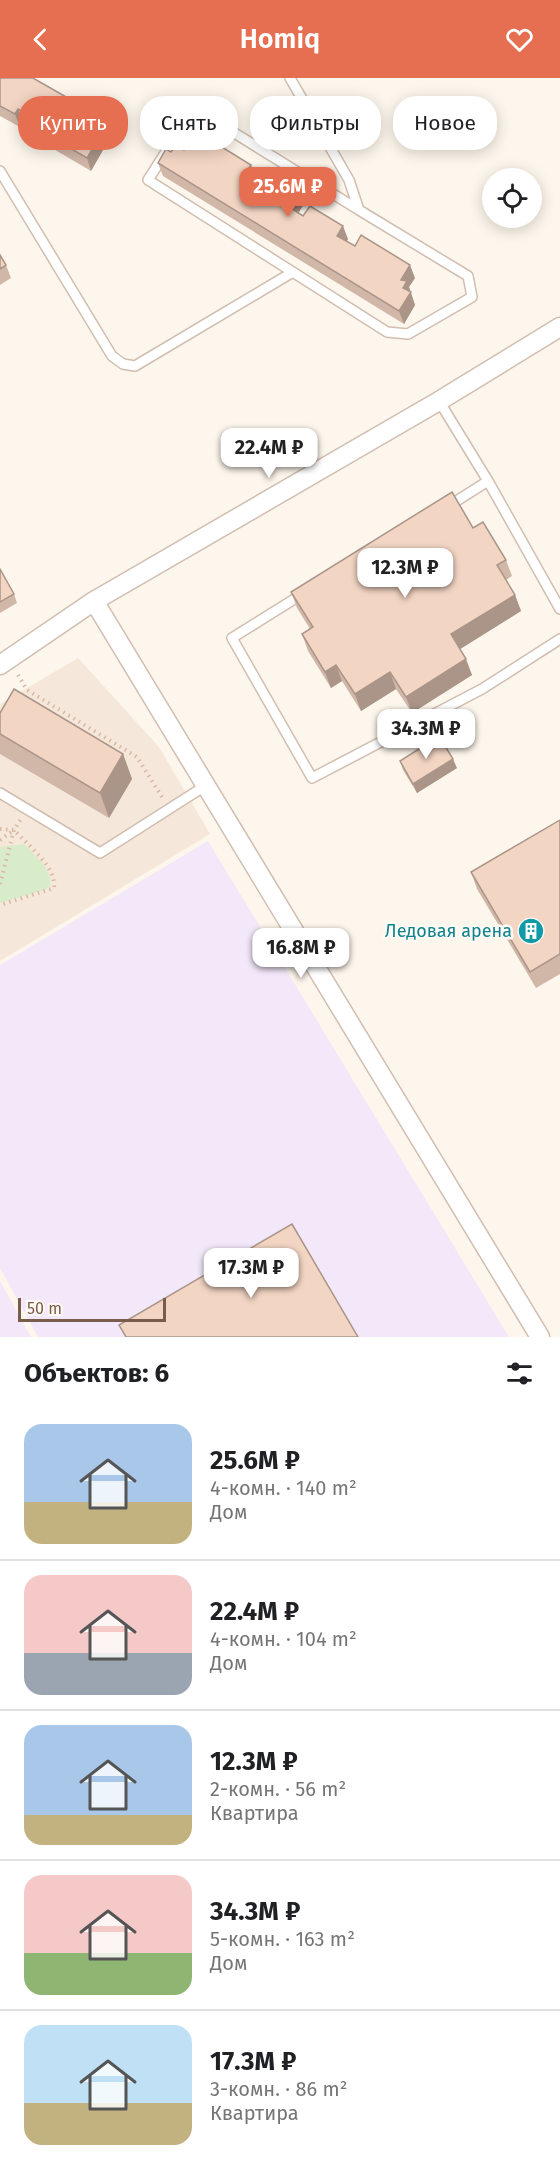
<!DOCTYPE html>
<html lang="ru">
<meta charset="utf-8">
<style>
:root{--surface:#fff;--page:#f2f2f2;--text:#202124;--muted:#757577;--line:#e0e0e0;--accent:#e76f51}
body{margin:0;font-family:"Fira Sans",sans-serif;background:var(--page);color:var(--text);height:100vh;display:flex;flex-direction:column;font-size:22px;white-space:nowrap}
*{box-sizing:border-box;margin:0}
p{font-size:20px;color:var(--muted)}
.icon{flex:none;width:33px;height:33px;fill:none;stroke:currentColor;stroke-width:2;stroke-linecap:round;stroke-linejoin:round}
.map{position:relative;height:1259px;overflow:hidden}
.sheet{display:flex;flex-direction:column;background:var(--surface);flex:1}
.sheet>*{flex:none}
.guide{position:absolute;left:18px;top:18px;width:525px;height:54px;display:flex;gap:12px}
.controls{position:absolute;left:482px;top:90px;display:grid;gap:12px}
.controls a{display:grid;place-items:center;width:60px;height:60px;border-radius:50%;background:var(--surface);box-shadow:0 3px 15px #0003;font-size:30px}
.scale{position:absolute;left:18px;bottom:15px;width:148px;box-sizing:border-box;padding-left:6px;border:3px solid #7a5c4d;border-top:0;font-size:16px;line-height:21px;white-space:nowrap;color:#7a5c4d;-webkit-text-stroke:4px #fffaf3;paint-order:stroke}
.price{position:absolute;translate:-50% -51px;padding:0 14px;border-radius:12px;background:#fff;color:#222;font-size:20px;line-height:39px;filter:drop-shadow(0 2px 3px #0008)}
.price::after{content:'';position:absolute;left:50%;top:36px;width:18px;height:14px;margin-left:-9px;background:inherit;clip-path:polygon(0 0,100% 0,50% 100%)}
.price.current{background:var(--accent);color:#fff}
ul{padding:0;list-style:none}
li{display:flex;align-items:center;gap:18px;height:150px;padding:0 24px}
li+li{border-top:2px solid var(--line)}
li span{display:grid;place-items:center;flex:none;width:168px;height:120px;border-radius:18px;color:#555}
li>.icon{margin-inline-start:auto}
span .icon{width:72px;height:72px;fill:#fffc;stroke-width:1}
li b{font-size:26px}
h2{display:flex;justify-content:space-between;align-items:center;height:72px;padding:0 24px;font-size:26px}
.tag{padding:0 21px;border-radius:24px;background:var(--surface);box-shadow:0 3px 15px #0003;font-size:21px;line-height:54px}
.tag.current{background:var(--accent);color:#fff}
header{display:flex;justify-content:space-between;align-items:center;height:78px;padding:0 24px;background:var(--accent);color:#fff;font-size:27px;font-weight:600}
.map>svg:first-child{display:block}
</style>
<header><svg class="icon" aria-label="back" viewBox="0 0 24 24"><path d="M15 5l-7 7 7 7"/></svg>Homiq<svg class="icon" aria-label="heart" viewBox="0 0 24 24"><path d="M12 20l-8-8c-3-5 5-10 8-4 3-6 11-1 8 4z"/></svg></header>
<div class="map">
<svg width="560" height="1259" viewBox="0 0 560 1259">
<rect width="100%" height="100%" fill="#fdf6ec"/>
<path fill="#f5e8da" d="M78 580 159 669 210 756 0 883V626Z"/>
<path fill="#f3e8fa" d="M208 763 509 1259H38L0 1190V887Z
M0 1203 31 1259H0Z"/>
<path fill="#d8ecc9" d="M24 766C34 777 53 792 50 808L44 812 0 825V769Z"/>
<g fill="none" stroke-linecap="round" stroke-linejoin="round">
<g stroke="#d1beb0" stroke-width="12">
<path id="service" d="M290 0 349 102 359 132 468 198 472 219 408 256 387 254 148 102 194 30 359 132
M0 93 112 278 123 286 135 288 293 194
M439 323 488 403 560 531
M447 429 488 403
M304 515 232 560 312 700 482 611 560 561
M0 715 100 775 205 708"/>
</g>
<g stroke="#d1beb0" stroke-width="21">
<path id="minor" d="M94 523 540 1259
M0 587 94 523 439 323 560 249"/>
</g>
<path stroke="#d9b8a5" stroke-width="4" stroke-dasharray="1.5 4.5" stroke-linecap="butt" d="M18 597 27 612 137 679 162 719
M0 751 14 752C28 767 57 790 54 810L0 827
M0 762 14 752
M0 806 14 752 21 741"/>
<use href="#service" stroke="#fff" stroke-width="9"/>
<use href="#minor" stroke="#fff" stroke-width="18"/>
</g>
<path fill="#d1b7a8" d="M0 0 103 40 107 53 101 65 103 72 91 93 35 60 31 49 23 44 20 49 0 38Z
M184 72 251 87 255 100 253 103 257 105 299 113 304 126 298 135 348 161 347 163 355 168 415 200 409 209 415 227 404 246 163 98 158 85 171 74Z
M0 177 6 187 11 200 0 207Z
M473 450 506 482 512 498 506 502 515 517 521 533 460 571 472 597 412 635 396 611 361 633 342 603 331 610 308 573 302 556 310 551 297 530 291 514Z
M0 491 14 516 17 525 0 535Z
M0 635 123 676 132 701 109 740 0 676Z
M400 683 457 690 417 715 403 692Z
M560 742V896L536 910 477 811 471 794Z"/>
<path fill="#aa9588" d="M18 31 23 44 20 49 15 36Z
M103 40 107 53 101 65 103 72 91 93 87 80 93 56Z
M251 87 255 100 249 110 244 97Z
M299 113 304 126 294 142 289 129Z
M343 148 348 161 342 171 337 158Z
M410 187 415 200 409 209 415 227 404 246 399 233 401 202Z
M515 517 521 533 457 573 451 556Z
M466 581 472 597 412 635 406 619Z
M336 587 342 603 331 610 325 594Z
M390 594 396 611 361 633 355 616Z
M123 676 132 701 109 740 100 715Z
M453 681 457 690 417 715 413 706Z"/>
<path fill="#f3d5c3" stroke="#aa9588" stroke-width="1.5" d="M0 0H33L103 40 93 56 99 59 87 80 30 47 34 40 18 31 15 36 0 28Z
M196 53 251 87 244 97 257 105 265 92 299 113 289 129 303 138 310 128 343 148 337 158 355 168 361 157 410 187 401 202 407 203 403 210 411 214 399 233 158 85 166 71 171 74 176 67 184 72Z
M0 177 6 187 0 191Z
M452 414 473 450 483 444 506 482 497 487 515 517 451 556 466 581 406 619 390 594 355 616 336 587 325 594 302 556 313 549 291 514Z
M0 491 14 516 0 524Z
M14 611 123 676 100 715 0 656V635Z
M439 658 453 681 413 706 400 683Z
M560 742V876L530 894 471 794Z
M292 1146 358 1259H126L119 1247Z"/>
<defs>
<g id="building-disc" transform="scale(1.35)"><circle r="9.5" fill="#0f9aa8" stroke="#fffaf3"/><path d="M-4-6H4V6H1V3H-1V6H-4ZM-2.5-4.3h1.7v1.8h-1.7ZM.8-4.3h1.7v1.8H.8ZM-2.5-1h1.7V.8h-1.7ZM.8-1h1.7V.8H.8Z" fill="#fff"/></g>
</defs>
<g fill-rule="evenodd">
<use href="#building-disc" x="531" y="853"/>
</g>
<g text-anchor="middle" stroke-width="5" stroke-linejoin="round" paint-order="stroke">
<g font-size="18" fill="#0d838f" stroke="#fffaf3" text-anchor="end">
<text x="512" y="859">Ледовая арена</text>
</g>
</g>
</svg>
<div class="controls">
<a><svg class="icon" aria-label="locate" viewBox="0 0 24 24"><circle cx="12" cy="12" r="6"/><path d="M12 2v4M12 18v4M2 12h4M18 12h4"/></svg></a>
</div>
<div class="scale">50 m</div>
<b class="price current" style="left:288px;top:140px">25.6M ₽</b>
<b class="price" style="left:269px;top:401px">22.4M ₽</b>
<b class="price" style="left:405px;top:521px">12.3M ₽</b>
<b class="price" style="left:426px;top:682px">34.3M ₽</b>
<b class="price" style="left:301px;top:901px">16.8M ₽</b>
<b class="price" style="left:251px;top:1221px">17.3M ₽</b>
<div class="guide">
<a class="tag current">Купить</a>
<a class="tag">Снять</a>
<a class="tag">Фильтры</a>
<a class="tag">Новое</a>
</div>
</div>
<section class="sheet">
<h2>Объектов: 6<svg class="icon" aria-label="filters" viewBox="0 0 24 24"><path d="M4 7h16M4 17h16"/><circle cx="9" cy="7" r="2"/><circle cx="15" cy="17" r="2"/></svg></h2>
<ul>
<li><span style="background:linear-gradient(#a9c7e8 65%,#c2b280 0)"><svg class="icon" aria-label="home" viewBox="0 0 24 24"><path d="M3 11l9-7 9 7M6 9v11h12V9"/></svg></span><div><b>25.6M ₽</b><p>4-комн. · 140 m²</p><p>Дом</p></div></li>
<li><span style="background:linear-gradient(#f6c9c9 65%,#9aa5b1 0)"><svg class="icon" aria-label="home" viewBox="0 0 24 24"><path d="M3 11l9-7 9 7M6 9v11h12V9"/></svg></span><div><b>22.4M ₽</b><p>4-комн. · 104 m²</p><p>Дом</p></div></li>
<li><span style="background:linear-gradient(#a9c7e8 75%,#c2b280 0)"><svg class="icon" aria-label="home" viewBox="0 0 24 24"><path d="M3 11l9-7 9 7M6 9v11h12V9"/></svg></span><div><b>12.3M ₽</b><p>2-комн. · 56 m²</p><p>Квартира</p></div></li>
<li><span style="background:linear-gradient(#f6c9c9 65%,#8fb573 0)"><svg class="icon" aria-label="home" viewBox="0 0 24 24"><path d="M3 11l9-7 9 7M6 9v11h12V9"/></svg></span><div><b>34.3M ₽</b><p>5-комн. · 163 m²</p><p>Дом</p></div></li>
<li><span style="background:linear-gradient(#bfe0f5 65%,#c2b280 0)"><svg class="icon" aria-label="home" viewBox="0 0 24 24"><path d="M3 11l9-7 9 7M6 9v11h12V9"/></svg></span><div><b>17.3M ₽</b><p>3-комн. · 86 m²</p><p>Квартира</p></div></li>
</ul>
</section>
